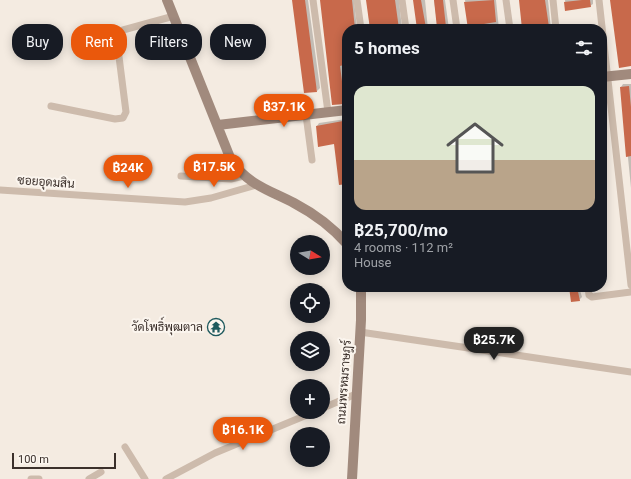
<!DOCTYPE html>
<meta charset="utf-8">
<style>
:root{--surface:#171b24;--page:#242831;--text:#f1f3f6;--muted:#9ea1a6;--line:#363941;--accent:#ea580c}
body{margin:0;font-family:Roboto,Sarabun,sans-serif;background:var(--page);color:var(--text);height:100vh;display:flex;flex-direction:column;font-size:15px;white-space:nowrap}
*{box-sizing:border-box;margin:0}
p{font-size:13px;color:var(--muted)}
.icon{flex:none;width:22px;height:22px;fill:none;stroke:currentColor;stroke-width:2;stroke-linecap:round;stroke-linejoin:round}
.map{position:relative;flex:1;overflow:hidden}
.drawer{position:absolute;left:342px;top:24px;width:265px;height:268px;display:flex;flex-direction:column;background:var(--surface);border-radius:16px;box-shadow:0 2px 10px #0003}
.drawer>*{flex:none}
.banner{position:absolute;left:12px;top:24px;width:270px;height:36px;display:flex;gap:8px}
.needle{width:26px;rotate:101deg}
.fabs{position:absolute;left:290px;top:235px;display:grid;gap:8px}
.fabs a{display:grid;place-items:center;width:40px;height:40px;border-radius:50%;background:var(--surface);box-shadow:0 2px 10px #0003;font-size:20px}
.scale{position:absolute;left:12px;bottom:10px;width:104px;box-sizing:border-box;padding-left:4px;border:2px solid #3b302b;border-top:0;font-size:11px;line-height:14px;white-space:nowrap;color:#3b302b;-webkit-text-stroke:3px #fbf5ee;paint-order:stroke}
.price{position:absolute;translate:-50% -34px;padding:0 9px;border-radius:14px;background:var(--accent);color:#fff;font-size:13px;line-height:26px;filter:drop-shadow(0 1px 2px #0008)}
.price::after{content:'';position:absolute;left:50%;top:24px;width:12px;height:9px;margin-left:-6px;background:inherit;clip-path:polygon(0 0,100% 0,50% 100%)}
.price.selected{background:#222;color:#fff}
ul{padding:0;list-style:none}
li{display:grid;align-content:center;gap:8px;height:212px;padding:0 12px}
li+li{border-top:1px solid var(--line)}
li span{display:grid;place-items:center;height:124px;border-radius:12px;color:#555}
li>.icon{margin-inline-start:auto}
span .icon{width:72px;height:72px;fill:#fffc;stroke-width:1}
li b{font-size:17px}
h2{display:flex;justify-content:space-between;align-items:center;height:48px;padding:0 12px;font-size:17px}
.pill{padding:0 14px;border-radius:16px;background:var(--surface);box-shadow:0 2px 10px #0003;font-size:14px;line-height:36px}
.pill.selected{background:var(--accent);color:#fff}
.map>svg:first-child{display:block}
</style>
<div class="map">
<svg width="631" height="479" viewBox="0 0 631 479">
<rect width="100%" height="100%" fill="#f4ebe1"/>
<path fill="#0003" d="M293 0H308L320 88 317 91Z
M322 0H354L357 29H347V102L333 104Z
M367 0H399L402 29H370Z
M415 0H425L428 29H418Z
M434 0H445L449 29H438Z
M465 0H496L499 29H469Z
M520 0H548L551 29H523Z
M565 0H593V4L590 6 566 10Z
M623 84H631V188L621 87Z
M346 119 347 128V183L335 143 317 126 319 123Z
M555 287H579L582 297 579 300 570 289 555 290Z"/>
<path fill="#c8694b" d="M292 0H305L317 92 304 93Z
M320 0H352L355 29H347V64L340 66 345 104 332 105Z
M366 0H395L399 29H370Z
M413 0H421L426 28 417 29Z
M434 0H443L446 27 437 28Z
M494 0 496 22 478 25 479 29H468L464 2Z
M519 0H545L549 27 522 29Z
M582 0H590L591 7 565 11 564 2Z
M610 0H631V66L619 68Z
M629 86 631 107V156L626 157 620 87Z
M343 121 347 148V184L339 185 334 144 318 147 316 126Z
M569 287H577L580 301 571 302Z"/>
<g fill="none" stroke-linecap="round" stroke-linejoin="round">
<path stroke="#cdbbac" stroke-width="7" d="M313 0 328 112
M357 0 361 29
M402 0 406 29
M453 0 457 29
M506 0 510 29
M553 0 556 29
M599 0 631 285
M51 106 115 119 123 118 126 112 117 41 118 34 123 30 174 16
M306 115 312 160
M181 176 231 179 244 176
M0 190 185 202 211 198 256 185
M588 287 589 295 592 297 631 292
M360 332 631 372
M323 408 356 394
M125 447 145 479
M31 479H39
M89 479 101 472
M166 479 215 453 314 412"/>
<path stroke="#a18a7d" stroke-width="10" d="M167 0 231 160C248 185 269 190 294 203 313 213 333 228 347 244
M602 77 631 74
M218 125 347 110
M352 479 361 320V287"/>
</g>
<defs>
<g id="temple-ring" transform="scale(0.9)"><circle r="9.5" fill="#fbf5ee" stroke="#1f5a5e" stroke-width="1.5"/><path d="M0-6L5-2H3V0L6.5 2.5H4V6H1.5V3h-3V6H-4V2.5H-6.5L-3 0V-2H-5Z" fill="#1f5a5e"/></g>
</defs>
<g fill-rule="evenodd">
<use href="#temple-ring" x="216" y="327"/>
</g>
<g text-anchor="middle" stroke-width="4" stroke-linejoin="round" paint-order="stroke">
<g font-size="12" fill="#3b302b" stroke="#fbf5ee">
<text transform="translate(46 182) rotate(4)" y="4">ซอยอุดมสิน</text>
<text transform="translate(344 382) rotate(-86)" y="4">ถนนพรหมราษฎร์</text>
</g>
<g font-size="12" fill="#3b302b" stroke="#fbf5ee" text-anchor="end">
<text x="203" y="331">วัดโพธิ์พุฒตาล</text>
</g>
</g>
</svg>
<div class="fabs">
<a><svg class="needle" viewBox="-14 -14 28 28"><path d="M0-13l5 13h-10z" fill="#e53935"/><path d="M0 13l5-13h-10z" fill="#9ea1a6"/></svg></a>
<a><svg class="icon" aria-label="locate" viewBox="0 0 24 24"><circle cx="12" cy="12" r="6"/><path d="M12 2v4M12 18v4M2 12h4M18 12h4"/></svg></a>
<a><svg class="icon" aria-label="layers" viewBox="0 0 24 24"><path d="M12 4l9 5-9 5-9-5zM3 14l9 5 9-5"/></svg></a>
<a>+</a>
<a>−</a>
</div>
<div class="scale">100 m</div>
<b class="price" style="left:284px;top:128px">฿37.1K</b>
<b class="price" style="left:214px;top:188px">฿17.5K</b>
<b class="price" style="left:128px;top:189px">฿24K</b>
<b class="price selected" style="left:494px;top:361px">฿25.7K</b>
<b class="price" style="left:243px;top:451px">฿16.1K</b>
<div class="banner">
<a class="pill">Buy</a>
<a class="pill selected">Rent</a>
<a class="pill">Filters</a>
<a class="pill">New</a>
</div>
<section class="drawer">
<h2>5 homes<svg class="icon" aria-label="filters" viewBox="0 0 24 24"><path d="M4 7h16M4 17h16"/><circle cx="9" cy="7" r="2"/><circle cx="15" cy="17" r="2"/></svg></h2>
<ul>
<li><span style="background:linear-gradient(#dfe7d0 60%,#b9a48a 0)"><svg class="icon" aria-label="home" viewBox="0 0 24 24"><path d="M3 11l9-7 9 7M6 9v11h12V9"/></svg></span><div><b>฿25,700/mo</b><p>4 rooms · 112 m²</p><p>House</p></div></li>
</ul>
</section>
</div>
